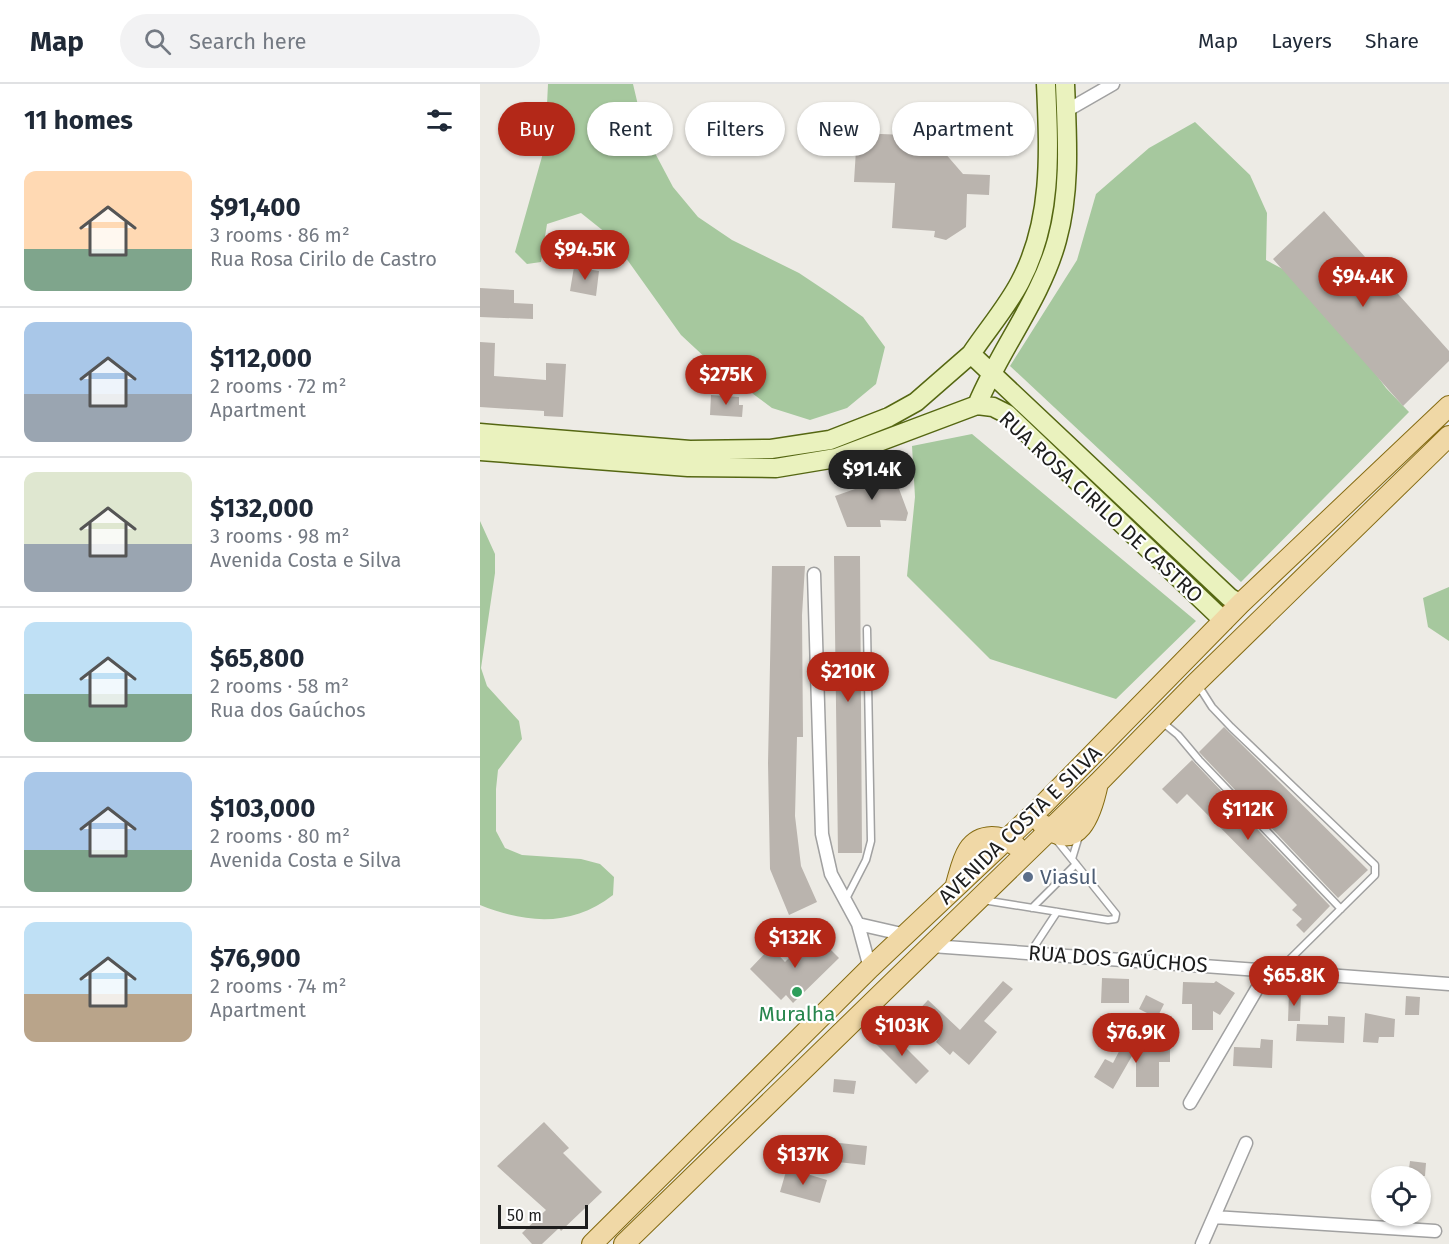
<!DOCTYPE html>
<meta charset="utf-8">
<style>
:root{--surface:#fff;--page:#f2f2f3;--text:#1f2937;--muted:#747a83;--line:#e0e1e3;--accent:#b32818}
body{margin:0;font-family:"Fira Sans",sans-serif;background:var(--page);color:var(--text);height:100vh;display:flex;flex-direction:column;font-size:22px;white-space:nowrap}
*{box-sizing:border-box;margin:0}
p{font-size:20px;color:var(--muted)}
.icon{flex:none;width:33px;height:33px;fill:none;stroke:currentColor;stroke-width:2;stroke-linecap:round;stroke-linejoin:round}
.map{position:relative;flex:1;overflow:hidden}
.panel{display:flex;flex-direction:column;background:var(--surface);width:480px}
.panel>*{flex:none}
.banner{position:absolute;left:18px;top:18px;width:570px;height:54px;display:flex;gap:12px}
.fabs{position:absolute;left:891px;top:1082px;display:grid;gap:12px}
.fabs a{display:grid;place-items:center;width:60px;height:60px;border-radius:50%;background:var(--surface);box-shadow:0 2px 4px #0004;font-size:30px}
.scale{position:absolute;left:18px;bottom:15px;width:90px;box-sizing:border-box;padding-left:6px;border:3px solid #1d1d1d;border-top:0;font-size:16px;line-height:21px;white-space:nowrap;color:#1d1d1d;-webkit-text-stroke:4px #fff;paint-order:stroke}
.price{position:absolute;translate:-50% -51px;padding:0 14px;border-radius:21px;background:var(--accent);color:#fff;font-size:20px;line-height:39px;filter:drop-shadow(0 2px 3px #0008)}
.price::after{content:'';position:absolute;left:50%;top:36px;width:18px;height:14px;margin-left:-9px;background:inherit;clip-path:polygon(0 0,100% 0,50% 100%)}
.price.selected{background:#222;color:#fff}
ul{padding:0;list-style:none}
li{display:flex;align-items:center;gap:18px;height:150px;padding:0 24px}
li+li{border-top:2px solid var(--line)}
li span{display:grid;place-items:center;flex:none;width:168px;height:120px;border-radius:12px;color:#555}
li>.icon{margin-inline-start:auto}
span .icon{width:72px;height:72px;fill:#fffc;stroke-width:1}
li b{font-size:26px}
h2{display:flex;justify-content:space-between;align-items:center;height:72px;padding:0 24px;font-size:26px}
.chip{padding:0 21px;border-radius:27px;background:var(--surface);box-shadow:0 2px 4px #0004;font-size:21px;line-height:54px}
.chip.selected{background:var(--accent);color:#fff}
header{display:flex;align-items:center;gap:36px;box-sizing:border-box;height:84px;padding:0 30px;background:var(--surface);border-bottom:2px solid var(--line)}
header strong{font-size:28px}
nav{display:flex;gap:33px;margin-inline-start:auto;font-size:21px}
.search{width:420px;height:54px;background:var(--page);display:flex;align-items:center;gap:15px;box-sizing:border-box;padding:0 21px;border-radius:33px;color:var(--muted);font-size:22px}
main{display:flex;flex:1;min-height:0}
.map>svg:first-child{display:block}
</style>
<header>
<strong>Map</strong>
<div class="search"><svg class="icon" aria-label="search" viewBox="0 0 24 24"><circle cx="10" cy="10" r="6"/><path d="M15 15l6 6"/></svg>Search here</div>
<nav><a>Map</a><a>Layers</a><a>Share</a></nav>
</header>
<main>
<section class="panel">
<h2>11 homes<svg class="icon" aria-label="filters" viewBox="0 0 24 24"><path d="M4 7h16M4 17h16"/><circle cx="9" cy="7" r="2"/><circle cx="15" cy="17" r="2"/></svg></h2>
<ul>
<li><span style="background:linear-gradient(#ffd9b3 65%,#7fa58c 0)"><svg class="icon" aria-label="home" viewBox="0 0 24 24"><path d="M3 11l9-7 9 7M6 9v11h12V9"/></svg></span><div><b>$91,400</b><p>3 rooms · 86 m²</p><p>Rua Rosa Cirilo de Castro</p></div></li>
<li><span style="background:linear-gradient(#a9c7e8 60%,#9aa5b1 0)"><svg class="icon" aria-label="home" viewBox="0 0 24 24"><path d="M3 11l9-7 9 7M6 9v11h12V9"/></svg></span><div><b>$112,000</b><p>2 rooms · 72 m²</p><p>Apartment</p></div></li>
<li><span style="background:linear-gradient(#dfe7d0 60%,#9aa5b1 0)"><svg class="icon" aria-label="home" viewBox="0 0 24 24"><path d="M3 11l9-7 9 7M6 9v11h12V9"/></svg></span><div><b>$132,000</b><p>3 rooms · 98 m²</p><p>Avenida Costa e Silva</p></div></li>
<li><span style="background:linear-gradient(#bfe0f5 60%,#7fa58c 0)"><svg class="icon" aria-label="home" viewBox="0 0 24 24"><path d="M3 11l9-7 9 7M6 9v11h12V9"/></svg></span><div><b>$65,800</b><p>2 rooms · 58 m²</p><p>Rua dos Gaúchos</p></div></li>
<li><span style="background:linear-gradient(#a9c7e8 65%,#7fa58c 0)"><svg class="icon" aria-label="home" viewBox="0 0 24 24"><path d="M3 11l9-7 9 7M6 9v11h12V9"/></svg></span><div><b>$103,000</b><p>2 rooms · 80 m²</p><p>Avenida Costa e Silva</p></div></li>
<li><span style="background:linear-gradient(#bfe0f5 60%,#b9a48a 0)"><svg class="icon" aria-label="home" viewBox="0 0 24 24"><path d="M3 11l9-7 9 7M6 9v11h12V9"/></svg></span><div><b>$76,900</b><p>2 rooms · 74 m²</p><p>Apartment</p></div></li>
</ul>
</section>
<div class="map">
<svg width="969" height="1160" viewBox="0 0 969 1160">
<rect width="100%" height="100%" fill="#edebe5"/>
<path fill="#a6c89e" d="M68 0H153L161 34 175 69 193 103 218 133 252 156 319 189 352 211 383 233 405 263 396 300 367 324 330 336 292 324 230 278 201 251 131 153 101 129 67 140 61 178 47 180 35 168 65 62Z
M715 38 770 91 787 129 786 176 829 199 906 304 929 328 761 498 530 282 597 176 616 110 669 64Z
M492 350 716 537 636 615 510 575 427 492 435 413 432 362Z
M0 437 15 470V489L1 584 7 602 39 637 42 655 18 686 16 705V747L25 764 42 771 101 775 120 780 134 793 133 811C92 843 47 840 0 821Z
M969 503V557L948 543 943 514Z"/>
<path fill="#bab4ae" d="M466 42 464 68 483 90 510 91 509 111 487 110 486 143 466 156 454 153 455 147 412 144 415 99 374 98 377 49 450 52V45Z
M844 127 969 267V277L923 322 793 175Z
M94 183 119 187 116 212 90 207Z
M0 204 34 206V219L53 220V235L0 233Z
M0 258 15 259 14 292 66 296V279L86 280 83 333 64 332V327L0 323Z
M231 311 259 313V321H263L262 333 230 331Z
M384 386 387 395 412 386 428 429 426 437 400 436 401 443H367L355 412 375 405 370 391Z
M354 472H380L382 769H358Z
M292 482H325L322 531 323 653H317L315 732 321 782 337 818 309 831 290 785 288 679Z
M744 643 888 786 858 814 719 668Z
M712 676 850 822 824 849 816 841 822 835 812 826 817 821 707 710 697 720 682 705Z
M334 849 359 874 313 919 306 911 301 916 270 885 291 863 305 878Z
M622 894 649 895V919H621Z
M523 897 533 905 504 937 517 948 489 981 473 967 470 971 456 958 459 954 434 931 448 916 480 946Z
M736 897 755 909 740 931 733 927V946H712V920H702L703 898 734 899Z
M809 909 821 910 820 937H808Z
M666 911 684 920 677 934 659 925Z
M926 912 940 913 939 931H925Z
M885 929 915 935 914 953H899L898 959 883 958Z
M848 932 865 933 864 959 816 957 817 940 848 941Z
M408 946 449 987 436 1000 395 959Z
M647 952 670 965V959H690V978H679V1003H656V965L633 1005 614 993 625 975 633 979Z
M781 955 793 956 792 984 753 982 754 963 780 964Z
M354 995 376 997 374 1010 353 1008Z
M64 1038 89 1064 83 1069 122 1108 81 1147 79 1144 62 1160H52L42 1149 66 1126 17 1082Z
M314 1054 387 1062 385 1081 312 1073Z
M930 1077 946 1079 945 1092H928Z
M307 1084 347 1096 340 1119 300 1108Z"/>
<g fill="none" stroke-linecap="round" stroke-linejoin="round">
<g stroke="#a1a1a1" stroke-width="9">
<path id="service" d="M718 601 732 623 751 643 895 781V791L799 886
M682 638 698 651 719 676 861 825
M592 775 599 752
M366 815 386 776 391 757 387 545
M503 816 628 836 635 835 636 830 575 754
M552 824 596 780
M550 869 577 828"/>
</g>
<g stroke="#a1a1a1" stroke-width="15">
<path id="minor" d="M586 27 633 0
M334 490 342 750 351 790 378 840 390 884
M378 840 426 851
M452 862 969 900
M710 1019 788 886
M734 1133 955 1147
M722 1160 766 1059"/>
</g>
<g stroke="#556712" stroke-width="21">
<path id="secondary" d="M491 270C507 246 527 223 540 198 573 136 569 67 566 0
M497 321C520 265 561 215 577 156 591 105 587 52 585 0
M0 349 210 366 291 365 350 356 409 333 436 318 491 270 749 513 760 520
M0 367 208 383 296 384 356 374 497 321 513 323 527 330 744 537"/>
</g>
<g stroke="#856b12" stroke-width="22">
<path id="primary" d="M562 740C598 773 612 728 618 699
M475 804C482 782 484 754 512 753 521 753 528 756 535 761
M112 1160 390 884 563 721 760 520 969 322
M144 1160 618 699 717 598 969 352"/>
</g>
<use href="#service" stroke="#fff" stroke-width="6"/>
<use href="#minor" stroke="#fff" stroke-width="12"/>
<use href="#secondary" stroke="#eaf2be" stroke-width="18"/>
<use href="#primary" stroke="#f0d8a6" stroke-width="20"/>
</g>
<circle fill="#5c6f8a" stroke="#fff" stroke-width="2" cx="548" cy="793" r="6"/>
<circle fill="#2e9e5b" stroke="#fff" stroke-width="2" cx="317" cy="908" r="6"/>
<g text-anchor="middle" stroke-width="4.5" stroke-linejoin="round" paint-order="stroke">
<g font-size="21" fill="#1d1d1d" stroke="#fff">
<text transform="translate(621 423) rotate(43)" y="7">RUA ROSA CIRILO DE CASTRO</text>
<text transform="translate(540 741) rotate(-44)" y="7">AVENIDA COSTA E SILVA</text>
<text transform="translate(638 875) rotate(4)" y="7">RUA DOS GAÚCHOS</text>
</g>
<g font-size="21" fill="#4e5e75" stroke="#fff" text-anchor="start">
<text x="560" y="800">Viasul</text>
</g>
<g font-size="21" fill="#27864d" stroke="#fff">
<text x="317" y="937">Muralha</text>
</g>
</g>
</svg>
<div class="fabs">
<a><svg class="icon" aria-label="locate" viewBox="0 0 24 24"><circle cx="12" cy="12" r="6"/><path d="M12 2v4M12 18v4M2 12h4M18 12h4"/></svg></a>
</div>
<div class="scale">50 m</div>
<b class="price" style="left:105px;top:197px">$94.5K</b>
<b class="price" style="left:883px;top:224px">$94.4K</b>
<b class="price" style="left:246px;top:322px">$275K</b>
<b class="price selected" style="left:392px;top:417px">$91.4K</b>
<b class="price" style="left:368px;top:619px">$210K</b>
<b class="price" style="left:768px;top:757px">$112K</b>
<b class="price" style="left:315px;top:885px">$132K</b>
<b class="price" style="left:814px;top:923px">$65.8K</b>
<b class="price" style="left:422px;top:973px">$103K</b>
<b class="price" style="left:656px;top:980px">$76.9K</b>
<b class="price" style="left:323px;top:1102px">$137K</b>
<div class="banner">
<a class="chip selected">Buy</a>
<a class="chip">Rent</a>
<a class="chip">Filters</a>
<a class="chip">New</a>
<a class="chip">Apartment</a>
</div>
</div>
</main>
